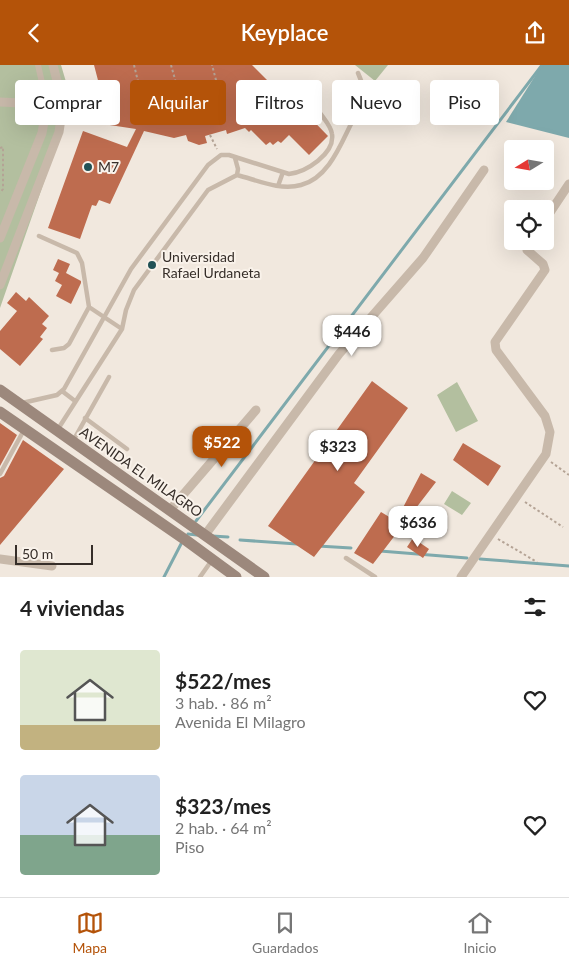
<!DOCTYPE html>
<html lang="es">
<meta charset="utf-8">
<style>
:root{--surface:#fff;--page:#f2f2f2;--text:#222;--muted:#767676;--line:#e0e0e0;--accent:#b45309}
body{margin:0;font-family:Lato,sans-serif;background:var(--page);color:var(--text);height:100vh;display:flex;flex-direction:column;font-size:19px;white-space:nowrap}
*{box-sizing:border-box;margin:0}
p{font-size:16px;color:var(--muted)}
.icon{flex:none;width:28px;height:28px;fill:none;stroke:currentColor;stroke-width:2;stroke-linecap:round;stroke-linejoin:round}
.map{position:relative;height:512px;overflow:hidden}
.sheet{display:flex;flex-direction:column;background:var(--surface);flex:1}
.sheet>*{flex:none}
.banner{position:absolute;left:15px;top:15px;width:540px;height:45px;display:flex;gap:10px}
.needle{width:32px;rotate:259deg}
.fabs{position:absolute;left:504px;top:75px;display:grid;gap:10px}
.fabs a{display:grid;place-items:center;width:50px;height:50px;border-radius:5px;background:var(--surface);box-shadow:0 5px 20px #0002;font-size:25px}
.scale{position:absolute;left:15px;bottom:12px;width:78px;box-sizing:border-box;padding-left:5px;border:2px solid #362e29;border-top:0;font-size:14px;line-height:18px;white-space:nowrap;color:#362e29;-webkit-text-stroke:4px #f9f2ea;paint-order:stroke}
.price{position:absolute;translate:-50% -42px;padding:0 11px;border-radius:10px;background:#fff;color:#222;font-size:16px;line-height:32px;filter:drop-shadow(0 1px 2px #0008)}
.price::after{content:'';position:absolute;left:50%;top:30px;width:15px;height:11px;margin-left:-8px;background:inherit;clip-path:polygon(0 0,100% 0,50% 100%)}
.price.active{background:var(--accent);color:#fff}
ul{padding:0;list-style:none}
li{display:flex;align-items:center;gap:15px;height:125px;padding:0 20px}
li span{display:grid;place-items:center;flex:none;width:140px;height:100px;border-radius:5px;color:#555}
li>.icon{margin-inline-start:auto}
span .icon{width:60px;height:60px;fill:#fffc;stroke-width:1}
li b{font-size:21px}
h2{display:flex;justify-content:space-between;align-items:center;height:60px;padding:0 20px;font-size:21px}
.pill{padding:0 18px;border-radius:5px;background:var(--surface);box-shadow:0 5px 20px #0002;font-size:18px;line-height:45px}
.pill.active{background:var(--accent);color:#fff}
header{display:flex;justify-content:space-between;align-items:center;height:65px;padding:0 20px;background:var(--accent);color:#fff;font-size:22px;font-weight:600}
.menu{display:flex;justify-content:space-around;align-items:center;height:70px;border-top:1px solid var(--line);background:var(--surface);font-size:14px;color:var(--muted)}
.menu a{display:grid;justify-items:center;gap:2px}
.menu .active{color:var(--accent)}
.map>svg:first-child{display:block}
</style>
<header><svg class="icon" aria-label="back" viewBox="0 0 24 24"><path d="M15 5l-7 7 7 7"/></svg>Keyplace<svg class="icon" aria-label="share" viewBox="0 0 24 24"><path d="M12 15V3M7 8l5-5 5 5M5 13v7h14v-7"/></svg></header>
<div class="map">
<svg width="569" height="512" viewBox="0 0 569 512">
<rect width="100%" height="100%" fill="#f1e8de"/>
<path fill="#b3bf9f" d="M0 0H61L72 37 0 243Z
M355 0H388L375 16Z
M457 317 478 356 456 367 437 330Z
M452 426 471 438 462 450 444 439Z"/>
<path fill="#7ea9ac" d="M542 0H569V73L506 57Z"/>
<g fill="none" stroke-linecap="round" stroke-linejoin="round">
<path stroke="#7ea9ac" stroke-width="3" d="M196 456 542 0
M188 469 197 470
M212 471 228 472
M240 475 297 479
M318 481 351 483
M380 486 467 493
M480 494 569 501
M164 512 181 479"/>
</g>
<path fill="#be6c4f" d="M94 0H252L285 33 289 29 298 38 297 39 328 71 309 90 289 70 281 78 278 76 273 80 270 77 266 80 251 65 249 67 245 63 227 69 226 65 205 71 207 78 199 80 188 76 186 70 174 73 144 66 110 139 99 135 96 141 92 140 80 174 48 163 83 66 127 82 136 64 103 59 99 44 105 42Z
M58 194 70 199 66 208 81 216V218L71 239 56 231 62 220 55 216 59 208 53 205Z
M16 227 26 236 29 232 49 251 42 259 47 263 40 272 43 274 20 301 0 284V266L17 246 7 238Z
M372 316 408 343 354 418 365 427 314 492 268 461Z
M0 358 17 370 0 401Z
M23 375 64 404 0 480V413L4 411Z
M463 378 501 401 488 421 453 395Z
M421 408 436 417 373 499 354 488 381 447 396 456Z
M413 473 429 484 423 493 407 482Z"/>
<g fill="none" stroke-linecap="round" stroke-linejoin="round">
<path stroke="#b4a395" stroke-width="2" stroke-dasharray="2.5 2.5" stroke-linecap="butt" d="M134 0 147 53
M171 0 183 43
M196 53 224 45 212 0
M210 70 217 84
M0 83 3 82V124L0 128
M551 397 569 410
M525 437 563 462
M498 474 537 497"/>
<path stroke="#c8b9aa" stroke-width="4.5" d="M235 93 238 104 237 110
M278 121 283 107
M39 171 77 188 82 198 89 242 122 264
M52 285 64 283 69 279 89 242
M62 326 75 336
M22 338 57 330 64 324 131 204 208 100 221 90H229L289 109C306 107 335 89 332 69 331 61 324 54 320 48
M85 353 127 384
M58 364 122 264 126 245 134 225 208 125 237 110C257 115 280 126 301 120 328 113 340 81 351 59 356 50 362 40 363 30 364 22 361 15 358 8
M73 376 109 312
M0 409 24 365
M346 493 375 512
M200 512 212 495"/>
<path stroke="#c8b9aa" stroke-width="6" d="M38 0 47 40"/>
<path stroke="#c8b9aa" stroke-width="9" d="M0 37 63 40
M545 155 569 119
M0 173 42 68 47 40
M0 220 59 67 63 40 53 0
M170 445 256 345
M205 470 339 289 423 193 484 105
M0 494 52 501
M461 512 546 389 550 367 545 351 496 285 495 277 545 205 543 199 527 185 530 176"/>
<path stroke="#9c887c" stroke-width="11" d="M0 325 264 512
M0 347 187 476 236 512"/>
</g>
<g fill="#215155" stroke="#f9f2ea" stroke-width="2">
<circle cx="88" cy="102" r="5"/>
<circle cx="152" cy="200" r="5"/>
</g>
<g text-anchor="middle" stroke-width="4" stroke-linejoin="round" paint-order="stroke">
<g font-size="14" fill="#362e29" stroke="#f9f2ea" text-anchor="start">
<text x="98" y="107">M7</text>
<text x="162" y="197">Universidad<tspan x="162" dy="16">Rafael Urdaneta</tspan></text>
</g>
<g font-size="14" fill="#362e29" stroke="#f9f2ea">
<text transform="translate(141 407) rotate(35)" y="5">AVENIDA EL MILAGRO</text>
</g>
</g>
</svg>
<div class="fabs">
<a><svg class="needle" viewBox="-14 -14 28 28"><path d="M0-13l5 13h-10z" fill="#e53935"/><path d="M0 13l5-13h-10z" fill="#767676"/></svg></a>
<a><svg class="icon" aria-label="locate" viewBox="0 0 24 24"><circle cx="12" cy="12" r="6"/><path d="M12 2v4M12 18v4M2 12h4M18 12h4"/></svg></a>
</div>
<div class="scale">50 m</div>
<b class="price" style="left:352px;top:292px">$446</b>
<b class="price active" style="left:222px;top:403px">$522</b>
<b class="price" style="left:338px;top:407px">$323</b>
<b class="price" style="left:418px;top:483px">$636</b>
<div class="banner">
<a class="pill">Comprar</a>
<a class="pill active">Alquilar</a>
<a class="pill">Filtros</a>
<a class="pill">Nuevo</a>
<a class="pill">Piso</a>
</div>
</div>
<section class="sheet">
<h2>4 viviendas<svg class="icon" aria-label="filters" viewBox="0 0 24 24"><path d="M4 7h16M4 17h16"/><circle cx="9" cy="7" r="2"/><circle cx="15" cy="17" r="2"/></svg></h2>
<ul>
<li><span style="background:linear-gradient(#dfe7d0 75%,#c2b280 0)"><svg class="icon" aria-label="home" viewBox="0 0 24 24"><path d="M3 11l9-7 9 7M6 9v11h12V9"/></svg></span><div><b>$522/mes</b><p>3 hab. · 86 m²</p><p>Avenida El Milagro</p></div><svg class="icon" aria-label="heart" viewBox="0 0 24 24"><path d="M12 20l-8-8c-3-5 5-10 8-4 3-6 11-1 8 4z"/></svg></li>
<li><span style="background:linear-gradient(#c9d6e8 60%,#7fa58c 0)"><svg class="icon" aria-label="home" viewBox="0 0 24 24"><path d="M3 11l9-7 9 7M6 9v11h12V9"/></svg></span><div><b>$323/mes</b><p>2 hab. · 64 m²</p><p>Piso</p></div><svg class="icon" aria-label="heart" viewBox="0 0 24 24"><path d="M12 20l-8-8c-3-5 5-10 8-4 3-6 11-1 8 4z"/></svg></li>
</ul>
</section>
<nav class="menu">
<a class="active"><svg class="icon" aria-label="map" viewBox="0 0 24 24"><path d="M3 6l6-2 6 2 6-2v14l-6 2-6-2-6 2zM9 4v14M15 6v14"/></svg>Mapa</a>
<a><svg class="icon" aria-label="saved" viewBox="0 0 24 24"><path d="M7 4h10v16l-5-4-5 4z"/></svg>Guardados</a>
<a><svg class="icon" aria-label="home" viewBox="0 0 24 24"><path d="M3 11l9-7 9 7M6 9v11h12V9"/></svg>Inicio</a>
</nav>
